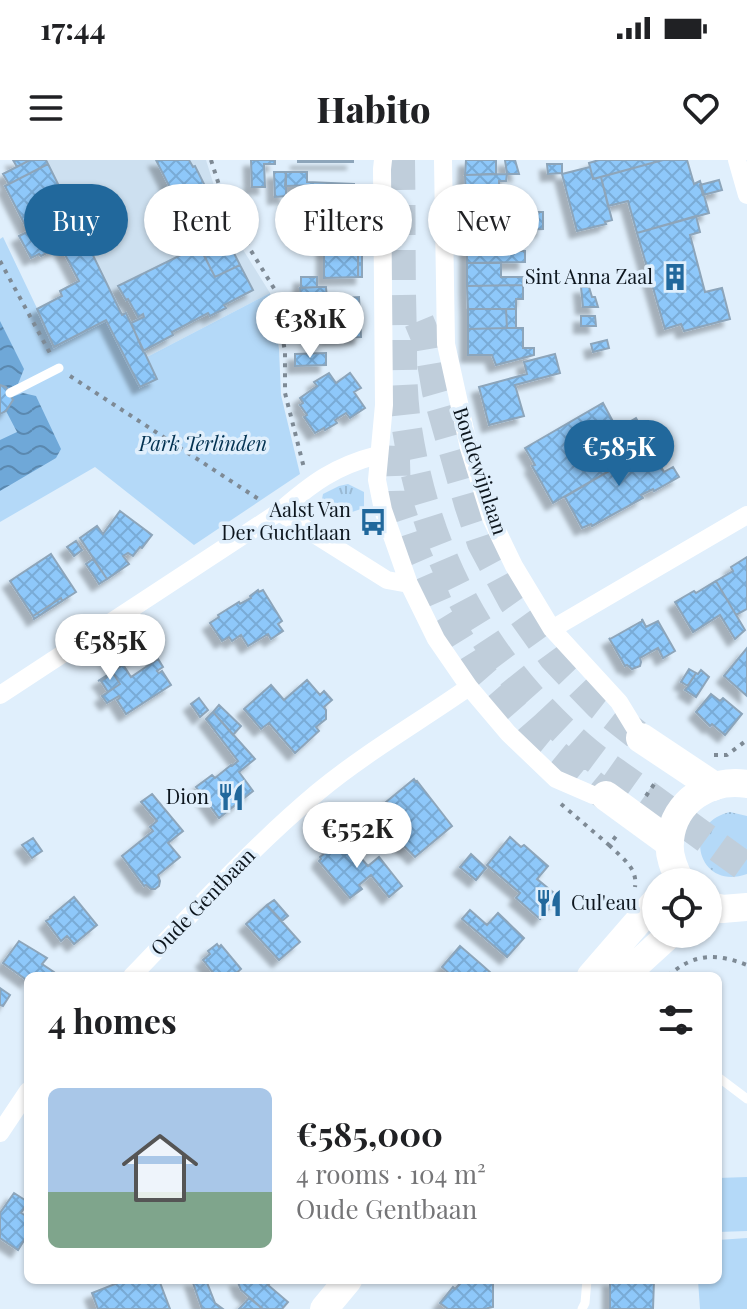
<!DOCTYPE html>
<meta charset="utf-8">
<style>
:root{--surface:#fff;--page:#f6f6f6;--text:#202124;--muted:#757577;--line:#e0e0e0;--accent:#21689c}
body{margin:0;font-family:"Playfair Display",serif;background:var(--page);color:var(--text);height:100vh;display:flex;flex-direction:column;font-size:30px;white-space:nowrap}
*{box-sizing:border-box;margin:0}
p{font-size:26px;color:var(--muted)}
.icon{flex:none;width:44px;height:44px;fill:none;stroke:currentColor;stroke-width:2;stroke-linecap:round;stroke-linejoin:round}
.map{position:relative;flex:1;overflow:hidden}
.sheet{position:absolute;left:24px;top:812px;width:698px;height:312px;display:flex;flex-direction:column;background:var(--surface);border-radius:12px;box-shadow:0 2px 6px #0004}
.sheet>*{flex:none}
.top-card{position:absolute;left:24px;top:24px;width:700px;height:72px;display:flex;gap:16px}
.tools{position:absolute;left:642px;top:708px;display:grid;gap:16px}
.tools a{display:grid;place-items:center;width:80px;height:80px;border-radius:50%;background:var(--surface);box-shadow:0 2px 6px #0004;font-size:40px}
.price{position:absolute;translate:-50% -68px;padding:0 18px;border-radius:28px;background:#fff;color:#222;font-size:26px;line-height:52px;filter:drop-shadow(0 2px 4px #0008)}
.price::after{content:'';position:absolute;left:50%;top:48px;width:24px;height:18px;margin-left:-12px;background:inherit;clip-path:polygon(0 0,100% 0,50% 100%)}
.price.on{background:var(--accent);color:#fff}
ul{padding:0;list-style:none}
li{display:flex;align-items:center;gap:24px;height:200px;padding:0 24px}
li+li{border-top:2px solid var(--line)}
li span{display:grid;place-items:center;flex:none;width:224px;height:160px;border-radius:12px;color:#555}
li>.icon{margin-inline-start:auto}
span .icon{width:96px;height:96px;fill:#fffc;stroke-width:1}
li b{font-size:34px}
h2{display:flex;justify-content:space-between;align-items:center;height:96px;padding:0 24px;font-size:34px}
.tag{padding:0 28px;border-radius:36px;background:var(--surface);box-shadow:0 2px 6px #0004;font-size:28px;line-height:72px}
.tag.on{background:var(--accent);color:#fff}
.status{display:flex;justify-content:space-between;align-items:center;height:56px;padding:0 40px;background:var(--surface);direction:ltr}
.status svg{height:22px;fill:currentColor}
header{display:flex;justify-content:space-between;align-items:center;height:104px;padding:0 24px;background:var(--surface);font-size:36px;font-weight:800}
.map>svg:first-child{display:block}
</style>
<div class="status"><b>17:44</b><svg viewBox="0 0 49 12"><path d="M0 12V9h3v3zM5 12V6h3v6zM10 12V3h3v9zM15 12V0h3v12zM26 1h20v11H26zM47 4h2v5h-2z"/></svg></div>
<header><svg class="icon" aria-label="menu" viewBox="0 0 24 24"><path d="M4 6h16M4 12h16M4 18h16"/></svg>Habito<svg class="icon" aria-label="heart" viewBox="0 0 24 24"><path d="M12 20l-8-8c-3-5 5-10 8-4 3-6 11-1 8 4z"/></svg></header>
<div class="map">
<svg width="747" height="1149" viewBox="0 0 747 1149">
<defs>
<pattern id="grass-tufts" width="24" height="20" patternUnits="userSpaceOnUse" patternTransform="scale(2)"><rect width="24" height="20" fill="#b4d9f8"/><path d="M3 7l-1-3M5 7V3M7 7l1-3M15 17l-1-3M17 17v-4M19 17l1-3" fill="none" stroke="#9abad4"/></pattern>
<pattern id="water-waves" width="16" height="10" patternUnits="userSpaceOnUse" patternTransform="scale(2)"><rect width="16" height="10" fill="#6fa8d8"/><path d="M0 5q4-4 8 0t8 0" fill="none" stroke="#5a88af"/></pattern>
<pattern id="building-cross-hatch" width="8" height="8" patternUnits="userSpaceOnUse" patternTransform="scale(2)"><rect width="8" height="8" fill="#8ec8fa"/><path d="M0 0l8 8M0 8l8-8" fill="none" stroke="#79abd6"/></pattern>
<filter id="shadow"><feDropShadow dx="-7" dy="7" stdDeviation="2" flood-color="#0004"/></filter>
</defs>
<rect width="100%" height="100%" fill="#e0effc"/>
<path fill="#cde0f0" d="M46 0H206L217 35 232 72 270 133 147 197 126 154 122 155Z"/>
<path fill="url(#grass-tufts)" d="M348 324 364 332V348L346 354 322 339 323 334 339 326Z
M730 652 747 656V714C699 732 679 664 730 652Z"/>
<path fill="#b4d9f8" d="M3 77 55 186 106 160 141 227 157 219 147 197 270 133 279 189 281 235 300 314 194 385 95 307 0 362V79Z
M747 1017V1071L718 1072V1018Z
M747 1078V1149H700L698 1120H718V1080Z"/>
<path fill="url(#water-waves)" d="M0 161 24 209 18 224 7 229 6 227 0 226Z
M23 233 36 236 61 289 56 298 0 331V280L17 272 6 251 13 241 12 237Z"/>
<path fill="url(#building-cross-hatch)" stroke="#8da5ba" stroke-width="2" filter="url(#shadow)" d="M13 0H30L17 7Z
M30 0H46L48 4 9 24 3 14Z
M156 0H189L193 7 195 6 206 28 204 29 216 51 213 52 240 105 215 117Z
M251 0H275V4H264L265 27H252Z
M298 0H353V2H298Z
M466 0H496V14L465 15Z
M505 0H515L519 14H507Z
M599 0H663L593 19 589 3Z
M663 0H687L694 24 700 21 709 53 637 73 628 41 608 46 601 17Z
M48 4 71 50 28 71 5 26Z
M547 4H562V13L548 14Z
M590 7 593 19 601 17 612 60 605 62 606 64 577 71 562 14Z
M274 12H286V36L275 37Z
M286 12H307V22L354 24V49L340 50V53L319 51V25L285 26Z
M507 14 506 21H499V26H495L496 38H466L465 15Z
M719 20 722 30 703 35 700 25Z
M519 37 520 60 485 62V57H466V38Z
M245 47 249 58 239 62 234 52Z
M71 50 122 155 126 153 157 219 140 227 106 160 54 187 37 149 62 136 60 131 79 121 62 89 68 86 66 83 41 96 39 94 31 98 19 76Z
M524 52H543V69L524 70Z
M696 56 700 72 690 75 705 132 722 128 730 159 684 171 681 164 665 169 637 73Z
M324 71H358V81L361 80 362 82V91H358V117L324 118Z
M480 77H498V91H525V102L467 103V81H480Z
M199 86 215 117 240 105 253 130 224 145 226 148 210 156 208 153 172 172 173 175 143 191 131 163 144 157 143 154 138 157 128 139 126 140 118 126Z
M358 91H362V117H358Z
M467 103H501V117H523V125L467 126Z
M301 117H317V127L301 128Z
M523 125V139H516V149H468L467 126Z
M317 127H326L327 139 301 140 300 128Z
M581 127H589L592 137H595L598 147H583Z
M359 137 361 177 329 178 328 139Z
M468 149H506L507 168 468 169Z
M506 149H516V168H507Z
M581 156H595L596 166H581Z
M507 168H523V188H534V195L496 205 492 195H468V169Z
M607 180 609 188 593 192 591 184Z
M326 193V205L295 206V194Z
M555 194 560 213 515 225 524 256 489 265 479 227 527 214 524 202Z
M329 213 336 223 350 213 361 228 354 232 365 248 350 258 346 253 335 260 337 263 325 270 324 268 315 273 304 257 307 255 300 245 303 243 300 238 317 226 314 222Z
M0 225 6 227 13 240 6 251 0 254Z
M603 243 617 269 636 258 652 286 553 343 532 306 535 305 525 288Z
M652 286 658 297 656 298 664 312 673 307 679 317 654 331 653 329 641 335 643 338 592 366 591 364 582 368 565 337Z
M120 351 152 375 142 388 140 387 133 396 128 393 123 396 129 404 107 419 80 378 97 366 103 374Z
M76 381 82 390 74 396 67 387Z
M51 394 76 432 62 441 61 438 33 456 10 421Z
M747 397V449L736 455 716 421 733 411 731 407Z
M93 399 107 419 99 424 86 404Z
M716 421 745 470 735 479 720 455 693 472 675 442 694 431 696 433Z
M258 430 259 432 263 430 282 461 278 464 283 471 271 479 268 474 248 486 241 475 232 481 229 477 222 481 210 463 219 457 218 455 239 442 240 444 251 438 250 436Z
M61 438 62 441 34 459 33 456Z
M642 459 646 467 658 461 675 491 663 498 658 488 640 498 641 502 640 506 632 509 627 505 625 506 609 478 610 479 642 461Z
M747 488V536L724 516Z
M137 496 124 506 131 517 158 499 163 507 157 511 159 513 162 511 171 525 126 554 117 540 120 538 119 536 107 543 102 536 120 524 113 513 98 521Z
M689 509 696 513 688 526 681 522Z
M701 510 709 517 696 537 685 530 696 513 698 514Z
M113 513 120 524 108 532 101 521Z
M307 520 320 535 324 531 332 540 324 547 326 550V559L316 567 319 571 295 593 269 563 261 569 244 549 271 525 284 540Z
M711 534 720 541 723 538 742 554 725 575 712 564 710 566 696 552Z
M199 538 208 550 200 557 191 544Z
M219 545 241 566 233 575 213 552Z
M213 552 255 599 239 612 253 631 219 658 196 627 212 615 215 618 231 605 232 606 238 601 206 559Z
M414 619 416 622 417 621 452 666 415 697 393 675 401 668 396 662 399 659 396 654 392 658 384 649 389 645 386 642Z
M152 634 183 671 168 683 180 697 158 715 160 721 159 726 155 729H151L146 725 144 726 122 696 153 671 150 667 157 661 141 642Z
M510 677 521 687 524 685 548 706 537 719 559 737 540 759 516 738 520 733 487 705Z
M33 678 42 691 32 698 22 685Z
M341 680 342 682 345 680 368 706 379 697 402 726 389 737 371 715 359 725 362 729 350 738 319 701 321 699 320 697Z
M471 694 486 708 476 720 460 707Z
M74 737 97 765 74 784 67 776 61 781 46 761 51 758 50 757Z
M274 740 288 756 282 761 267 745Z
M267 745 300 782 279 800 246 764Z
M470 750 487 765 498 753 524 778 507 797 462 759Z
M19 781 47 798 42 804 54 812 52 816H28V821L3 803Z
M217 784 219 787 221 785 241 809 233 816H212L214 814 203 800 210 794 208 791Z
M460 786 482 805 492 814 491 816H452L442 807Z
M0 828 10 835 3 846 0 845Z
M14 1033 28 1042 21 1053 28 1057V1074L18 1090 0 1078V1053Z
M125 1120H159L170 1149H98L92 1133Z
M192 1120H206L215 1143 223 1149H202Z
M237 1120H273L268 1125 288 1142 282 1149H263L241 1130Z
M463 1120H493V1147L488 1148 489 1149H448L440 1143 453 1127 455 1129Z
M610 1120H654L653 1149H610Z
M249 1138 263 1149H239Z"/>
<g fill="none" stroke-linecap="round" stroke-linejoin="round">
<path stroke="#c0cedb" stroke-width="30" stroke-dasharray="30 15" stroke-linecap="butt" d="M400 0C401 59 400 118 402 176 402 203 402 229 405 255 423 389 479 497 580 586 597 601 616 613 634 626 672 653 709 681 747 708
M419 161 429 185 437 232 469 344 482 383 513 441 554 498 599 545 641 578
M396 286 395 301 396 337 412 385 439 447 480 513 539 581 606 636"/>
<path stroke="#7e8a95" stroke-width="4" stroke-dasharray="4 6" stroke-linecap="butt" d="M211 0 228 53 275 130 285 192V233L304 308
M0 101 51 195
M70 216 260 340
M714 595H727L747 580
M646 636 657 620
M561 644 609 685 617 675
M609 685C622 698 638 708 635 727
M668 816C694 793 716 793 747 805"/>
<path stroke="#fff" stroke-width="9" d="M10 233 59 208
M718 917 747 939
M582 1149 585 1143 587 1120"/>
<path stroke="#fff" stroke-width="18" d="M383 0 382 9 384 245 377 320 383 350 409 424 436 479 469 527 508 573 556 619 593 635 606 636
M443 0 446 184 469 288 491 358 514 406 552 469 619 542 641 578
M737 0 747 35
M279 352 387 420 409 424
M552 469 747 355
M0 535 279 352C312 323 335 306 378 295
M132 816C193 753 251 688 318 632 365 593 419 562 469 527
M0 973 28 931"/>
<path stroke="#fff" stroke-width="28" d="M681 722C674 709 668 695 670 680 674 641 710 618 747 624
M708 745 722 749 747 747
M591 816 656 741
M624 816 670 774
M324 1149 348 1120"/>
<path stroke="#fff" stroke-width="30" d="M641 578 713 626
M606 636 669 682"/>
</g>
<defs>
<g id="building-bare" transform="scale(2.16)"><path d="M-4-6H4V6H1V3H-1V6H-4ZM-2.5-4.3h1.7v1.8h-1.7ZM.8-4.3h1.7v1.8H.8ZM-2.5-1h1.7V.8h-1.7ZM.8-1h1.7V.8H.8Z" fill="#21689c" stroke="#e0effc" stroke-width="2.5" paint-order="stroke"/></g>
<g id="bus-bare" transform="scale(2.16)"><path d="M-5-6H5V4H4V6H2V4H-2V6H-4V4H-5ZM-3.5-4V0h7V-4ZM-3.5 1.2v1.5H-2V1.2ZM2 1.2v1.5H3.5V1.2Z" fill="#21689c" stroke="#e0effc" stroke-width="2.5" paint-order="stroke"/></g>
<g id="restaurant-bare" transform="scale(2.16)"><path d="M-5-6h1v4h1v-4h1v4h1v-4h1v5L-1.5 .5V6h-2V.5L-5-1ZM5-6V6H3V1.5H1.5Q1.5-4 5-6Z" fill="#21689c" stroke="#e0effc" stroke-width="2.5" paint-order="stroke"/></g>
</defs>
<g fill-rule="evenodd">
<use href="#building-bare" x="675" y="117"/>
<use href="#bus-bare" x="373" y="362"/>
<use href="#restaurant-bare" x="231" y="637"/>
<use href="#restaurant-bare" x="549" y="743"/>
</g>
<g text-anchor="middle" stroke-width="7" stroke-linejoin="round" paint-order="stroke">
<g font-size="20" fill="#0d161e" stroke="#e0effc" text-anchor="end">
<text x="653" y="124">Sint Anna Zaal</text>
<text x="351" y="357">Aalst Van<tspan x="351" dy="23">Der Guchtlaan</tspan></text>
<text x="209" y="644">Dion</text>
<text x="571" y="750" text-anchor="start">Cul'eau</text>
</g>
<g font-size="20" font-style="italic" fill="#033251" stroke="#e0effc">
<text x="203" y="291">Park Terlinden</text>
</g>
<g font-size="20" fill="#0d161e" stroke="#e0effc">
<text transform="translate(480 311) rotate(72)" y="7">Boudewijnlaan</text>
<text transform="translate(203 742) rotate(-46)" y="7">Oude Gentbaan</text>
</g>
</g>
</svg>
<div class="tools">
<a><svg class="icon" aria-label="locate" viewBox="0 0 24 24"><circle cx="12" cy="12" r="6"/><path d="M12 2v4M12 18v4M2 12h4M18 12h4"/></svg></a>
</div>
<b class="price" style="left:310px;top:200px">€381K</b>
<b class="price on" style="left:619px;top:328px">€585K</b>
<b class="price" style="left:110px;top:522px">€585K</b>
<b class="price" style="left:357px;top:710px">€552K</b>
<div class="top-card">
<a class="tag on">Buy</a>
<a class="tag">Rent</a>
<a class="tag">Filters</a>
<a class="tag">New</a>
</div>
<section class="sheet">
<h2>4 homes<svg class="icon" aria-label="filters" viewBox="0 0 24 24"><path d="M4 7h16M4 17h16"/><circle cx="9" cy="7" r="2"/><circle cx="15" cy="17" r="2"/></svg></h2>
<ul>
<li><span style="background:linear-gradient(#a9c7e8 65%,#7fa58c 0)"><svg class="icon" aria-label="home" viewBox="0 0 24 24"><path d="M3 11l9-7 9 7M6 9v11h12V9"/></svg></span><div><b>€585,000</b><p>4 rooms · 104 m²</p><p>Oude Gentbaan</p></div></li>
</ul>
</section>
</div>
